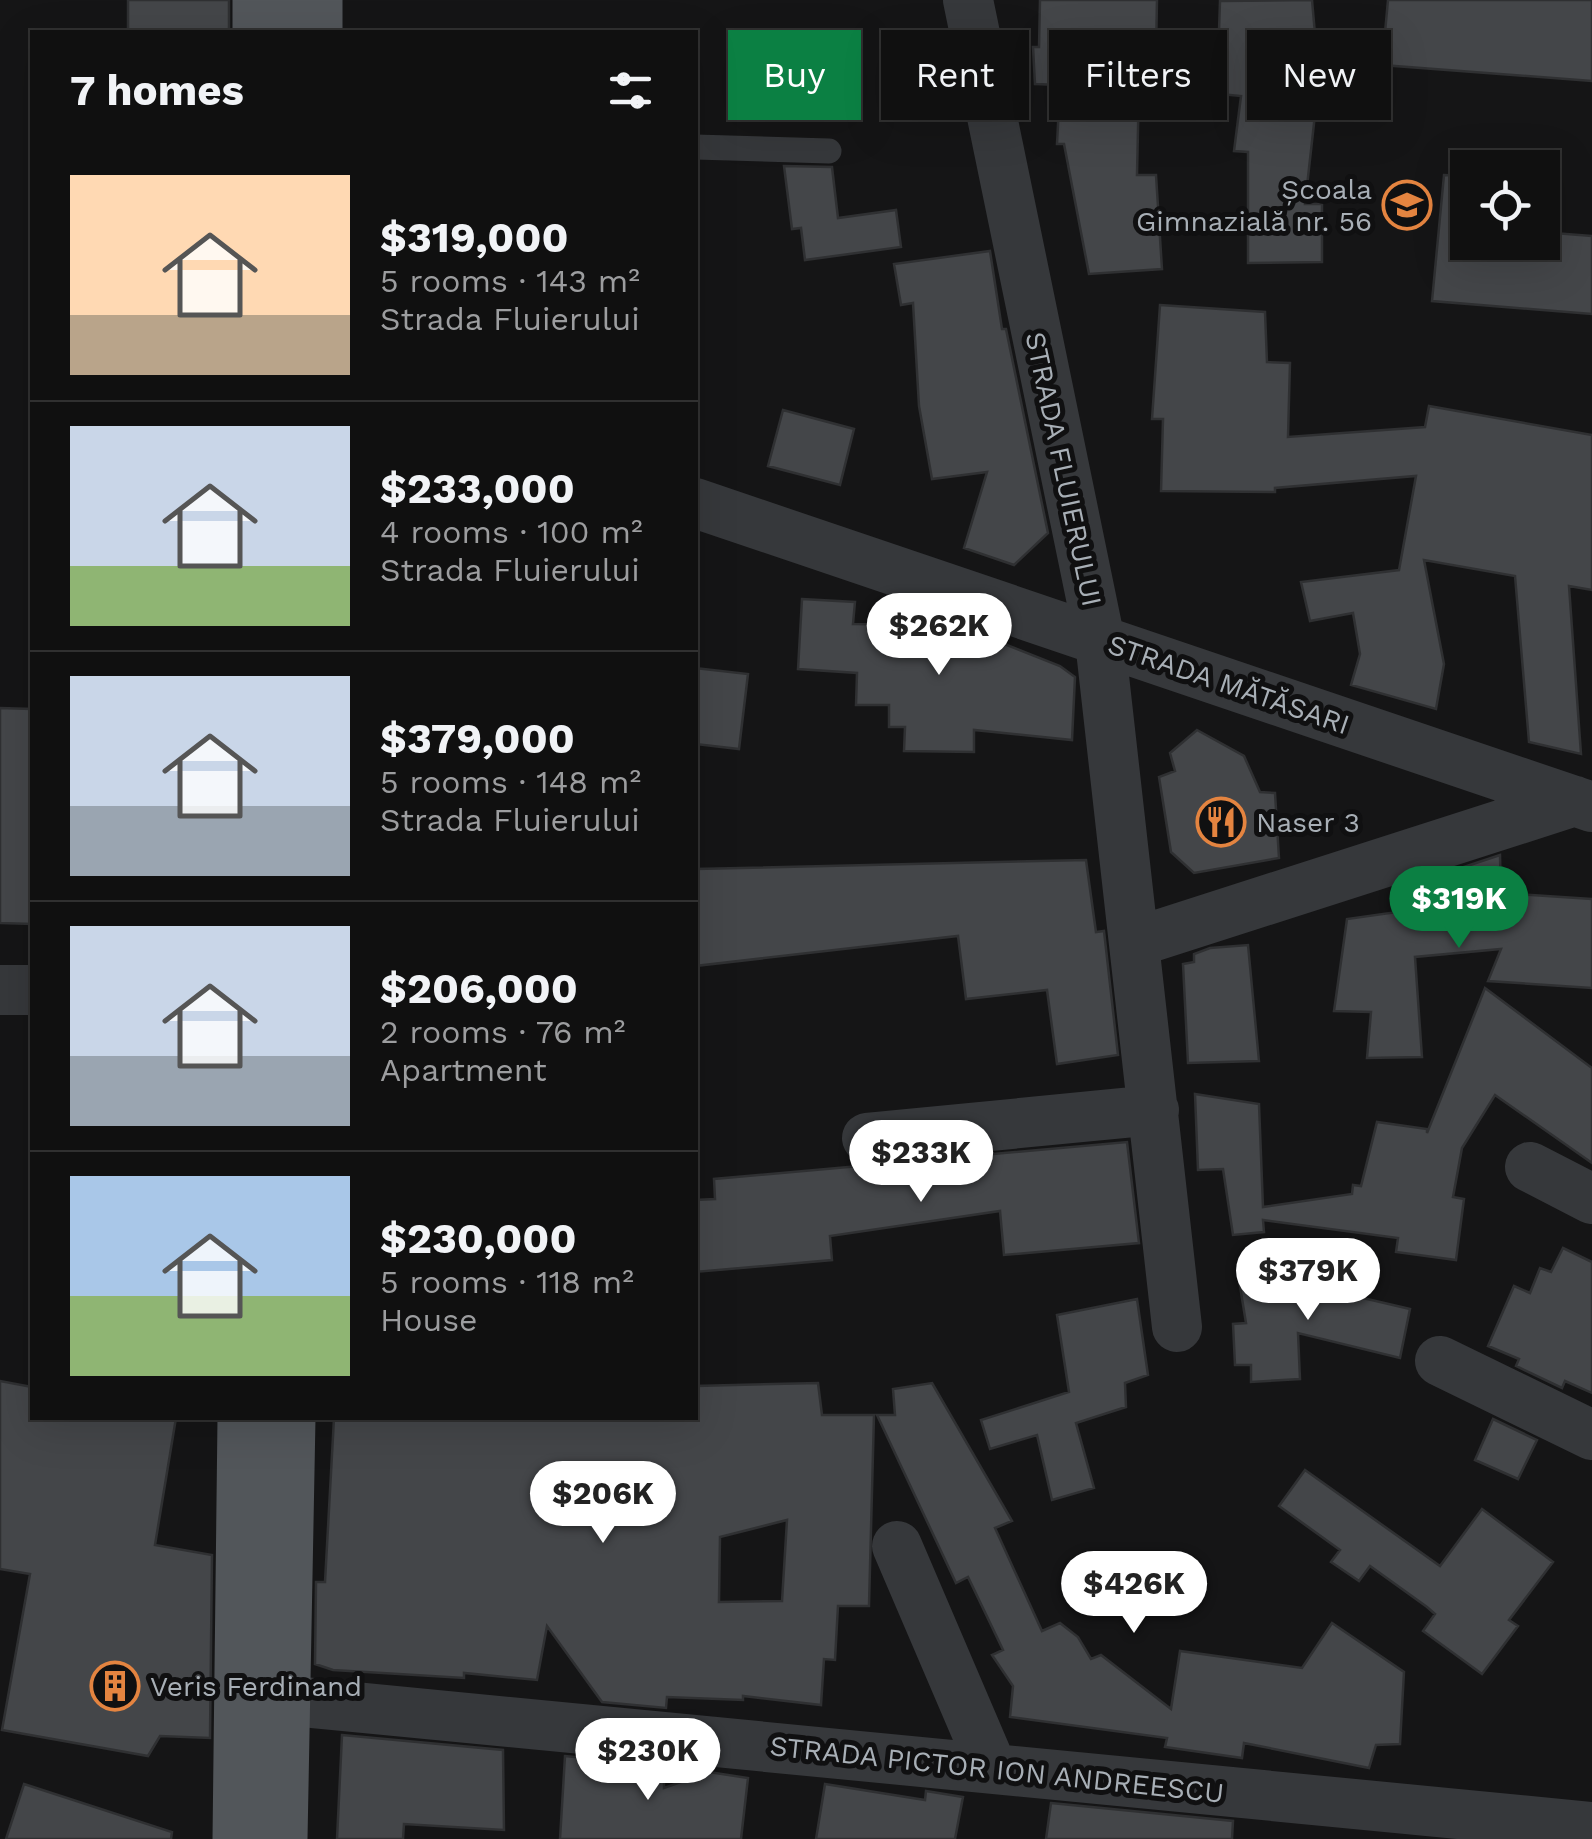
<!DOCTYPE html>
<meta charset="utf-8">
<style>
:root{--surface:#101010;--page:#1e1e1e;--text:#f1f3f6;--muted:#9c9d9f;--line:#303030;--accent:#0b8043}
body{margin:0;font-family:"Work Sans",sans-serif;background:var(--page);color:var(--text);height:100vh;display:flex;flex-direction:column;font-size:38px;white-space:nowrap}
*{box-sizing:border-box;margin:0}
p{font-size:32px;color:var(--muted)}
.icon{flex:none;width:55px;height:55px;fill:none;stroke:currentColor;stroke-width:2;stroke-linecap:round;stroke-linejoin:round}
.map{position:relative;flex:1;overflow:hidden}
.side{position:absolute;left:30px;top:30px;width:668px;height:1390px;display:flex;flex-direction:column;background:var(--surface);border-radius:0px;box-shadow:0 10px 40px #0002,0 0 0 2px var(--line)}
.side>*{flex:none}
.guide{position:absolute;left:728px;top:30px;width:712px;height:90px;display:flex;gap:20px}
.controls{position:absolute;left:1450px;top:150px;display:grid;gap:20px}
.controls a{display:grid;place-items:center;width:110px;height:110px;border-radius:0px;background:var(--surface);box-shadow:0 10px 40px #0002,0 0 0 2px var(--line);font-size:50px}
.price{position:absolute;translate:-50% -85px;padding:0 22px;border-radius:35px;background:#fff;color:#222;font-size:32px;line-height:65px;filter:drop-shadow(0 2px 5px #0008)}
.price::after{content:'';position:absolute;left:50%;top:60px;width:30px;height:22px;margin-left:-15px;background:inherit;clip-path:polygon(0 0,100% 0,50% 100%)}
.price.selected{background:var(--accent);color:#fff}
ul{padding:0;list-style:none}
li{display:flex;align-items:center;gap:30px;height:250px;padding:0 40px}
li+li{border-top:2px solid var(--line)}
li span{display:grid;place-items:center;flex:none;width:280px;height:200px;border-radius:0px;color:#555}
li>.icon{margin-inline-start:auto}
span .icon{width:120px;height:120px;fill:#fffc;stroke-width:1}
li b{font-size:42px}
h2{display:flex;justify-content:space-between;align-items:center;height:120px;padding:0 40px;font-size:42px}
.chip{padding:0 35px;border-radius:0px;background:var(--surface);box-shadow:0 10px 40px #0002,0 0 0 2px var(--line);font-size:35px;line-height:90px}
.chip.selected{background:var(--accent);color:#fff}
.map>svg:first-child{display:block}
</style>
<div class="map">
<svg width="1592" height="1839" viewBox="0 0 1592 1839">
<rect width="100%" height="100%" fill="#151516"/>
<path fill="#444649" stroke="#2f3032" stroke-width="2.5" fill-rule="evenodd" d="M128 0H229V32H128Z
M1040 0H1157L1156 54 1218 60 1220 1 1312 0 1319 79 1305 204H1322V262L1248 263V152L1234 151 1241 96 1139 86 1137 175H1156L1162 269 1089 274 1064 144H1057L1060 85 1035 84 1033 47H1039Z
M1388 0H1592V81L1382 65Z
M784 166 832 167 838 218 896 210 901 247 805 260 801 228 792 229Z
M1444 175 1468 176V242H1542V232L1592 236V314L1432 301Z
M990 251 1002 329H1006L1048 533 1014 565 964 548 987 472 932 479 919 406 913 303 901 305 894 264Z
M1160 305 1265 312 1267 362 1290 363 1288 437 1425 427 1429 406 1592 435V590L1569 586 1581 754 1529 742 1515 576 1424 560 1444 664 1436 709 1351 685 1360 654 1353 613 1310 621 1301 582 1399 570 1416 476 1275 488V492L1161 491 1163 419H1152Z
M783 410 854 429 840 485 768 466Z
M802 599 855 602 853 624 956 625 1060 666 1075 677 1072 740 974 730V752L904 751 905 727H889V705H856L857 673 798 669Z
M695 668 748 674 739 749 695 744Z
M0 708 32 709V924L0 923Z
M1197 730 1244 756 1260 792 1275 793 1279 858 1194 873 1171 852 1159 777 1175 771 1170 753Z
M1500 855 1501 893 1592 899V988L1488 981 1501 949 1415 957 1422 1057 1367 1058 1371 1012 1334 1011 1347 919 1454 904 1452 871Z
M1086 860 1096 932 1104 931 1118 1055 1057 1064 1047 990 966 999 958 936 695 966V869Z
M1248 945 1259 1061 1188 1063 1183 964 1194 962V954L1210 948Z
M1485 988 1592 1068V1163L1495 1095 1462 1148 1453 1197 1464 1199 1456 1260 1396 1252 1398 1238 1263 1220 1264 1232 1233 1235 1223 1169 1198 1170 1195 1094 1259 1104 1263 1207 1352 1194 1353 1185 1361 1186 1377 1122 1427 1129V1133Z
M1127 1142 1139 1243 1004 1255 1000 1211 830 1236 832 1260 695 1272V1200L715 1199 714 1179Z
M1563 1248 1592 1262V1393L1565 1381 1562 1388 1516 1366 1519 1359 1488 1346 1514 1286 1530 1293 1540 1268 1551 1272Z
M1317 1266 1320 1288 1410 1309 1400 1358 1298 1333 1300 1379 1251 1382V1365H1235L1233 1324 1246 1323 1239 1280Z
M1137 1299 1148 1375 1125 1383 1126 1407 1076 1423 1094 1488 1052 1500 1037 1435 990 1449 981 1420 1069 1392 1057 1315Z
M0 1381 32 1387V1418H176L155 1545 212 1555 210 1738 160 1736 148 1756 2 1730 30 1574 0 1569Z
M818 1383 822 1415H874L869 1606H838L835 1660 824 1659 821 1705 743 1696V1700L667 1697 666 1708 602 1702 547 1626 537 1680 464 1673V1678L333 1670 315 1664 316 1582H325L334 1418H695V1386ZM787 1520 782 1601 719 1602 720 1537Z
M932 1383 1012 1521 995 1528 1042 1631 1060 1623 1078 1637 1091 1659 1101 1655 1171 1709 1180 1651 1302 1668 1332 1623 1404 1672 1400 1744 1376 1745 1369 1768 1244 1743 1242 1758 1165 1747 1167 1738 1010 1717 1013 1686 992 1655 1003 1650 968 1577 956 1583 877 1415H895L893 1389Z
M1493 1419 1537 1440 1518 1479 1475 1460Z
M1305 1470 1440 1566 1482 1509 1553 1562 1509 1620 1518 1626 1482 1674 1423 1631 1435 1614 1427 1607 1370 1566 1359 1581 1331 1562 1340 1550 1279 1506Z
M342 1735 503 1750 504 1830 404 1824 403 1839H337Z
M565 1756 664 1766V1788L709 1772 748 1778 741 1839H560Z
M24 1784 172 1832 171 1839H6Z
M825 1784 925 1800 926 1791 963 1797 955 1839H816Z
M1051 1803 1233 1821 1232 1839H1046Z"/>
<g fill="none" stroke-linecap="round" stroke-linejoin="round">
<path stroke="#36383b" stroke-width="25" d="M695 147 829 151"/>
<path stroke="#36383b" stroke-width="50" d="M968 0 1100 641 1177 1327
M695 503 1592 807
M1136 942 1575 801
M0 990H32
M867 1138 1154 1110
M1530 1167 1592 1199
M1440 1361 1592 1435
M897 1546 992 1768
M282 1700 1592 1827"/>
<path stroke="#52565a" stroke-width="55" d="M260 32V0
M315 32V0
M240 1839 245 1418
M280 1839 288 1418"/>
</g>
<defs>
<g id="school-ring" transform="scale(2.5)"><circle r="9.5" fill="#101011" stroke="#e48440" stroke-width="1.5"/><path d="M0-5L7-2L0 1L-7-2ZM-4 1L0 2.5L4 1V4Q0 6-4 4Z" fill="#e48440"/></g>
<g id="restaurant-ring" transform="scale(2.5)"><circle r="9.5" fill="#101011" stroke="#e48440" stroke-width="1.5"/><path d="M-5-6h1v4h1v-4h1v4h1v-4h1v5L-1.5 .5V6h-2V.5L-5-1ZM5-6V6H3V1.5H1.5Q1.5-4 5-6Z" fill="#e48440"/></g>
<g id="building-ring" transform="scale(2.5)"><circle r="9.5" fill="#101011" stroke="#e48440" stroke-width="1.5"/><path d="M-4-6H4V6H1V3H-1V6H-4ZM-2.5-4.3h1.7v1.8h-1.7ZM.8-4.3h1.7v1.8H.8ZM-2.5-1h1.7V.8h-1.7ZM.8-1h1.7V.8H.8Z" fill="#e48440"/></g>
</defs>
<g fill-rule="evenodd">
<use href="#school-ring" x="1407" y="205"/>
<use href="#restaurant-ring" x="1221" y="822"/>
<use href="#building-ring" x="115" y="1686"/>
</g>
<g text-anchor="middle" stroke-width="10" stroke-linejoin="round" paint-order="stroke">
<g font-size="28" fill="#a8afb6" stroke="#101011" text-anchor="start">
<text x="1372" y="199" text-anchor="end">Școala<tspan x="1372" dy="32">Gimnazială nr. 56</tspan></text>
<text x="1256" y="832">Naser 3</text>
<text x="150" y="1696">Veris Ferdinand</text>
</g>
<g font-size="28" fill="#a8afb6" stroke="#101011">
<text transform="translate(1064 469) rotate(78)" y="10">STRADA FLUIERULUI</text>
<text transform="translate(1229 684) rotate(19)" y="10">STRADA MĂTĂSARI</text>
<text transform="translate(997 1769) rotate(6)" y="10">STRADA PICTOR ION ANDREESCU</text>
</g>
</g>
</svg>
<div class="controls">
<a><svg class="icon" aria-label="locate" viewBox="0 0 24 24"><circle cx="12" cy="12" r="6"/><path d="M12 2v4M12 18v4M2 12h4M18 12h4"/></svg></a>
</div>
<b class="price" style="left:939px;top:678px">$262K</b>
<b class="price selected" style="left:1459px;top:951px">$319K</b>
<b class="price" style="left:921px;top:1205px">$233K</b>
<b class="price" style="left:1308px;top:1323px">$379K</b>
<b class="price" style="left:603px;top:1546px">$206K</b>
<b class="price" style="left:1134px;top:1636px">$426K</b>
<b class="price" style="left:648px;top:1803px">$230K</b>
<div class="guide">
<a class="chip selected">Buy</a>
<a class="chip">Rent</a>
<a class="chip">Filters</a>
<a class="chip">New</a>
</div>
<section class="side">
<h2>7 homes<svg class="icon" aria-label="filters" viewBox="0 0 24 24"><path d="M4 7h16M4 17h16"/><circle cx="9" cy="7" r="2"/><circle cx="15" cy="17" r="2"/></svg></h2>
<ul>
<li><span style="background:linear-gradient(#ffd9b3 70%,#b9a48a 0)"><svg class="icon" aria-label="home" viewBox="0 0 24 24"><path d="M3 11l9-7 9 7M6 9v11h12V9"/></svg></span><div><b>$319,000</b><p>5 rooms · 143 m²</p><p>Strada Fluierului</p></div></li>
<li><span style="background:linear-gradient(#c9d6e8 70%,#8fb573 0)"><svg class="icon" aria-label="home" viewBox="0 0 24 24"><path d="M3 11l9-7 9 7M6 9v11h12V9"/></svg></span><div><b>$233,000</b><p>4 rooms · 100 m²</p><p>Strada Fluierului</p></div></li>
<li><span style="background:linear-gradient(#c9d6e8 65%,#9aa5b1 0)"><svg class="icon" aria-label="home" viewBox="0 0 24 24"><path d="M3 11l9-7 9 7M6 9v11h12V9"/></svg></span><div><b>$379,000</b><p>5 rooms · 148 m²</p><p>Strada Fluierului</p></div></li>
<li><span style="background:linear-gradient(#c9d6e8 65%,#9aa5b1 0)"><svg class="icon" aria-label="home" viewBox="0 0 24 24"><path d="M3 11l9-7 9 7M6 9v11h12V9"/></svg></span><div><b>$206,000</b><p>2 rooms · 76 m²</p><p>Apartment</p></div></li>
<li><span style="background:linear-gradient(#a9c7e8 60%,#8fb573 0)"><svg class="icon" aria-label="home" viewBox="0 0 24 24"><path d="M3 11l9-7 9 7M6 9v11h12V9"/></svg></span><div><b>$230,000</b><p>5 rooms · 118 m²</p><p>House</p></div></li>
</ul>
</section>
</div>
